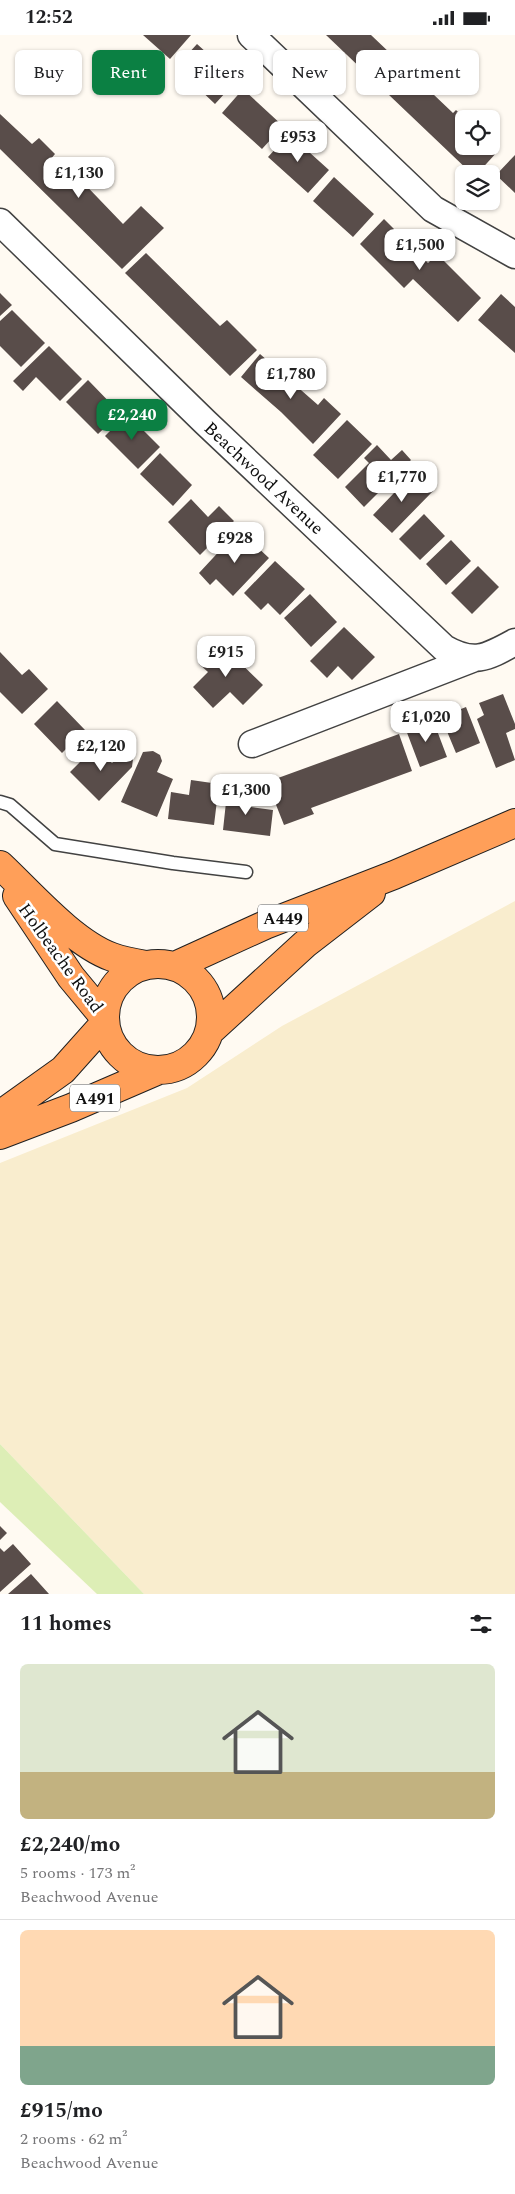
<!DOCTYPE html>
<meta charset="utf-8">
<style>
:root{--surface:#fff;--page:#f6f6f6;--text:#202124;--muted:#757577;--line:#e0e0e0;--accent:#0b8043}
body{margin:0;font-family:Spectral,serif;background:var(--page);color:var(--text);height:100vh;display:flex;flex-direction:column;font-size:19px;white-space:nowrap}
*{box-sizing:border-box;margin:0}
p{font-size:16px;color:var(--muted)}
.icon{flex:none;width:28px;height:28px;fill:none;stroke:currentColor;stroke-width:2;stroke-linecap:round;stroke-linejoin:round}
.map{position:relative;height:1559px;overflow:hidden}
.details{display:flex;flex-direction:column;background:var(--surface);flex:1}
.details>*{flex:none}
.banner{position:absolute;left:15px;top:15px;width:485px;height:45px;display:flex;gap:10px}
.fabs{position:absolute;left:455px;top:75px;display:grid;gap:10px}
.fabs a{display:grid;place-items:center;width:45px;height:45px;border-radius:8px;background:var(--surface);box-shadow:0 1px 4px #0004;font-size:25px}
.price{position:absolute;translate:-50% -42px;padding:0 11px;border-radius:10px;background:#fff;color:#222;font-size:16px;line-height:32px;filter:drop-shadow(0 1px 2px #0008)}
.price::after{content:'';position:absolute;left:50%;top:30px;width:15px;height:11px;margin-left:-8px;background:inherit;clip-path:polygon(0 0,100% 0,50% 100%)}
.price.active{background:var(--accent);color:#fff}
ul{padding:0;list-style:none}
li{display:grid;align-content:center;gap:10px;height:265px;padding:0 20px}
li+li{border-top:1px solid var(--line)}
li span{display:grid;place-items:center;height:155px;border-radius:8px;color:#555}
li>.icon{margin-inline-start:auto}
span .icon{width:90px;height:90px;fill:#fffc;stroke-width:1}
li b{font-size:21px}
h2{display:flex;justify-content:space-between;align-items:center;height:60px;padding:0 20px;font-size:21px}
.chip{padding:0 18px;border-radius:8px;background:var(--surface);box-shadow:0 1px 4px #0004;font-size:18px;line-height:45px}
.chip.active{background:var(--accent);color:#fff}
.status{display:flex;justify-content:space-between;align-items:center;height:35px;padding:0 25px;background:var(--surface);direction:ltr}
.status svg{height:14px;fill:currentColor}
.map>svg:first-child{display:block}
</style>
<div class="status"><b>12:52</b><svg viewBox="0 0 49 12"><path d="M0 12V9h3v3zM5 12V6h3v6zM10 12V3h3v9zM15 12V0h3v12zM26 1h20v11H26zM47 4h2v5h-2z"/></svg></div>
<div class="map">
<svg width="515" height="1559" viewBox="0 0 515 1559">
<rect width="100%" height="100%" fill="#fffaf2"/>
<path fill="#f9edce" d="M515 866V1559H144L0 1409V1128L187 1053 282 991Z"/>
<path fill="#ddeeb6" d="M0 1409 144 1559H97L0 1467Z"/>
<path fill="#594d4a" d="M143 0H191L170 24Z
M326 0H371L453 78 456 75 464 83V111H491V109L498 116 477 139H472Z
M197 9 237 45 215 69 176 32Z
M243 54 283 91 262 114 222 78Z
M0 79 32 109 39 103 55 119 50 125 68 143 74 138 123 189 141 171 164 193 122 234 0 114Z
M289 99 329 135 308 158 268 122Z
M515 120V158L496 140Z
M334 142 374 179 353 202 313 166Z
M384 184 428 228 437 219 481 263 458 287 413 244 404 253 360 209Z
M146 218 220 291 227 285 257 315 230 341 125 238Z
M0 258 12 270 0 281Z
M501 259 515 272V318L478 285Z
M12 275 45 308 21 332 0 311V286Z
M49 311 82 344 60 366 36 342 23 356 13 346Z
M260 319 318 370 324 363 341 379 313 409 281 377 241 342Z
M88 345 120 378 98 399 66 367Z
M127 379 160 412 138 434 105 401Z
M347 385 372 409 338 444 313 420Z
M377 410 391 425 402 415 411 425 364 472 345 452 369 428 364 423Z
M160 418 192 450 173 471 140 439Z
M399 440 413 454 421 446H427L433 456 392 498 373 480 394 458 387 452Z
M191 464 208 482 219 471 234 486 200 520 168 487Z
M424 479 445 501 420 525 399 504Z
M239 495 269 523 233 561 216 544 210 550 199 538Z
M451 505 471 526 446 550 426 529Z
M275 526 305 554 280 580 268 568 261 575 244 558Z
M478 531 499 552 472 579 451 558Z
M310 559 337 587 311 612 284 583Z
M344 592 375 622 352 645 338 631 327 643 310 626Z
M220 608 263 650 243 670 230 657 213 673 193 652 208 637 199 629Z
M0 617 22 640 29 634 48 654 22 679 0 657Z
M503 659 515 689V694L506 698 515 725 496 733 477 684 484 680 479 668Z
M57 666 85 695 62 718 34 689Z
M466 672 480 708 456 718 441 682Z
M433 685 447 722 420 732 406 695Z
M399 699 412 736 311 773 314 779 284 790 267 747Z
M95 712 112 728 123 718 128 717 133 724 132 732 99 766 70 737Z
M153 716 160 720 162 726 157 737 173 744 157 782 121 767 143 717Z
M191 745 219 749 214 790 168 784 171 757 189 760Z
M227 758 252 760 251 772 273 775 270 801 223 795Z
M0 1491 7 1498 0 1505Z
M13 1509 31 1529 0 1557V1513L4 1517Z
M31 1539 49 1559H8Z"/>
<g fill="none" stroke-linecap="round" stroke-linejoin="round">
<g stroke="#424242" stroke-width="15">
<path id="service" d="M0 767 10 770 55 809 173 828 246 837"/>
</g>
<g stroke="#424242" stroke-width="29">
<path id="minor" d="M251 0 433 174 515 220
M0 187 205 387 444 613C474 630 486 623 515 607
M252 709 472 624"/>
</g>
<g stroke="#202020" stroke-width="30">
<path id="trunk" d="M0 830C31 859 73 908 112 922 123 926 134 928 146 930
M17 861 71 942 105 983
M105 982a53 53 0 1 1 106 0a53 53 0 1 1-106 0Z
M175 931 265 890 394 840 515 788
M209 997 305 909 371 858
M0 1080 63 1035 105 988
M0 1100 71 1073 159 1035"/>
</g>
<use href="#service" stroke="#fff" stroke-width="12"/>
<use href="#minor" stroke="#fff" stroke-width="26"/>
<use href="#trunk" stroke="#ff9f59" stroke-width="28"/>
</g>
<g text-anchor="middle" stroke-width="5" stroke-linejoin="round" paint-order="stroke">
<g fill="#fff" stroke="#575757" stroke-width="1">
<rect x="258" y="869.5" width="50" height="27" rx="4"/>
<rect x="70" y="1049.5" width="50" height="27" rx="4"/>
</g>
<g font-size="16" font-weight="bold" fill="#0f0f0f">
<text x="283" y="889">A449</text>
<text x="95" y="1069">A491</text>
</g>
<g font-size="18" fill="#0f0f0f" stroke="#fff">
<text transform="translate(264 443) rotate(43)" y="6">Beachwood Avenue</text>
<text transform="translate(61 923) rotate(54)" y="6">Holbeache Road</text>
</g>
</g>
</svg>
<div class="fabs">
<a><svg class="icon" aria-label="locate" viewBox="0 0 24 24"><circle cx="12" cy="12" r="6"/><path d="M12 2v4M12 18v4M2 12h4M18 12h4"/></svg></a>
<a><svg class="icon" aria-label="layers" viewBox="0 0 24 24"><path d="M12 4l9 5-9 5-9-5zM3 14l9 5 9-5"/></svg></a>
</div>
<b class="price" style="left:298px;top:128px">£953</b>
<b class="price" style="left:79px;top:164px">£1,130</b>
<b class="price" style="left:420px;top:236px">£1,500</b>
<b class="price" style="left:291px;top:365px">£1,780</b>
<b class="price active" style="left:132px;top:406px">£2,240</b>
<b class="price" style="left:402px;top:468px">£1,770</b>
<b class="price" style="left:235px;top:529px">£928</b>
<b class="price" style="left:226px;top:643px">£915</b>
<b class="price" style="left:426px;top:708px">£1,020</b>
<b class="price" style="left:101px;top:737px">£2,120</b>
<b class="price" style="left:246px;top:781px">£1,300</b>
<div class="banner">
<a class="chip">Buy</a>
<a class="chip active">Rent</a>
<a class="chip">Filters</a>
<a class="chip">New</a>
<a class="chip">Apartment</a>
</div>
</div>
<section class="details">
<h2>11 homes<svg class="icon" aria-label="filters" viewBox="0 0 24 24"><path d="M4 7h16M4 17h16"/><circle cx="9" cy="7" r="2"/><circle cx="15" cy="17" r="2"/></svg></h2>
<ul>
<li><span style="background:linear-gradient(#dfe7d0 70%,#c2b280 0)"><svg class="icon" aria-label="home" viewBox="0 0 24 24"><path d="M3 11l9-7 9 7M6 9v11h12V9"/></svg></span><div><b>£2,240/mo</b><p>5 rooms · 173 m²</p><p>Beachwood Avenue</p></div></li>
<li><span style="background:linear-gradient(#ffd9b3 75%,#7fa58c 0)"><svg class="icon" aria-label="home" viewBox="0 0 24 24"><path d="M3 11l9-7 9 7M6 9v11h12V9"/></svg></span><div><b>£915/mo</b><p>2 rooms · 62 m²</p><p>Beachwood Avenue</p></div></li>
</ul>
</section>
